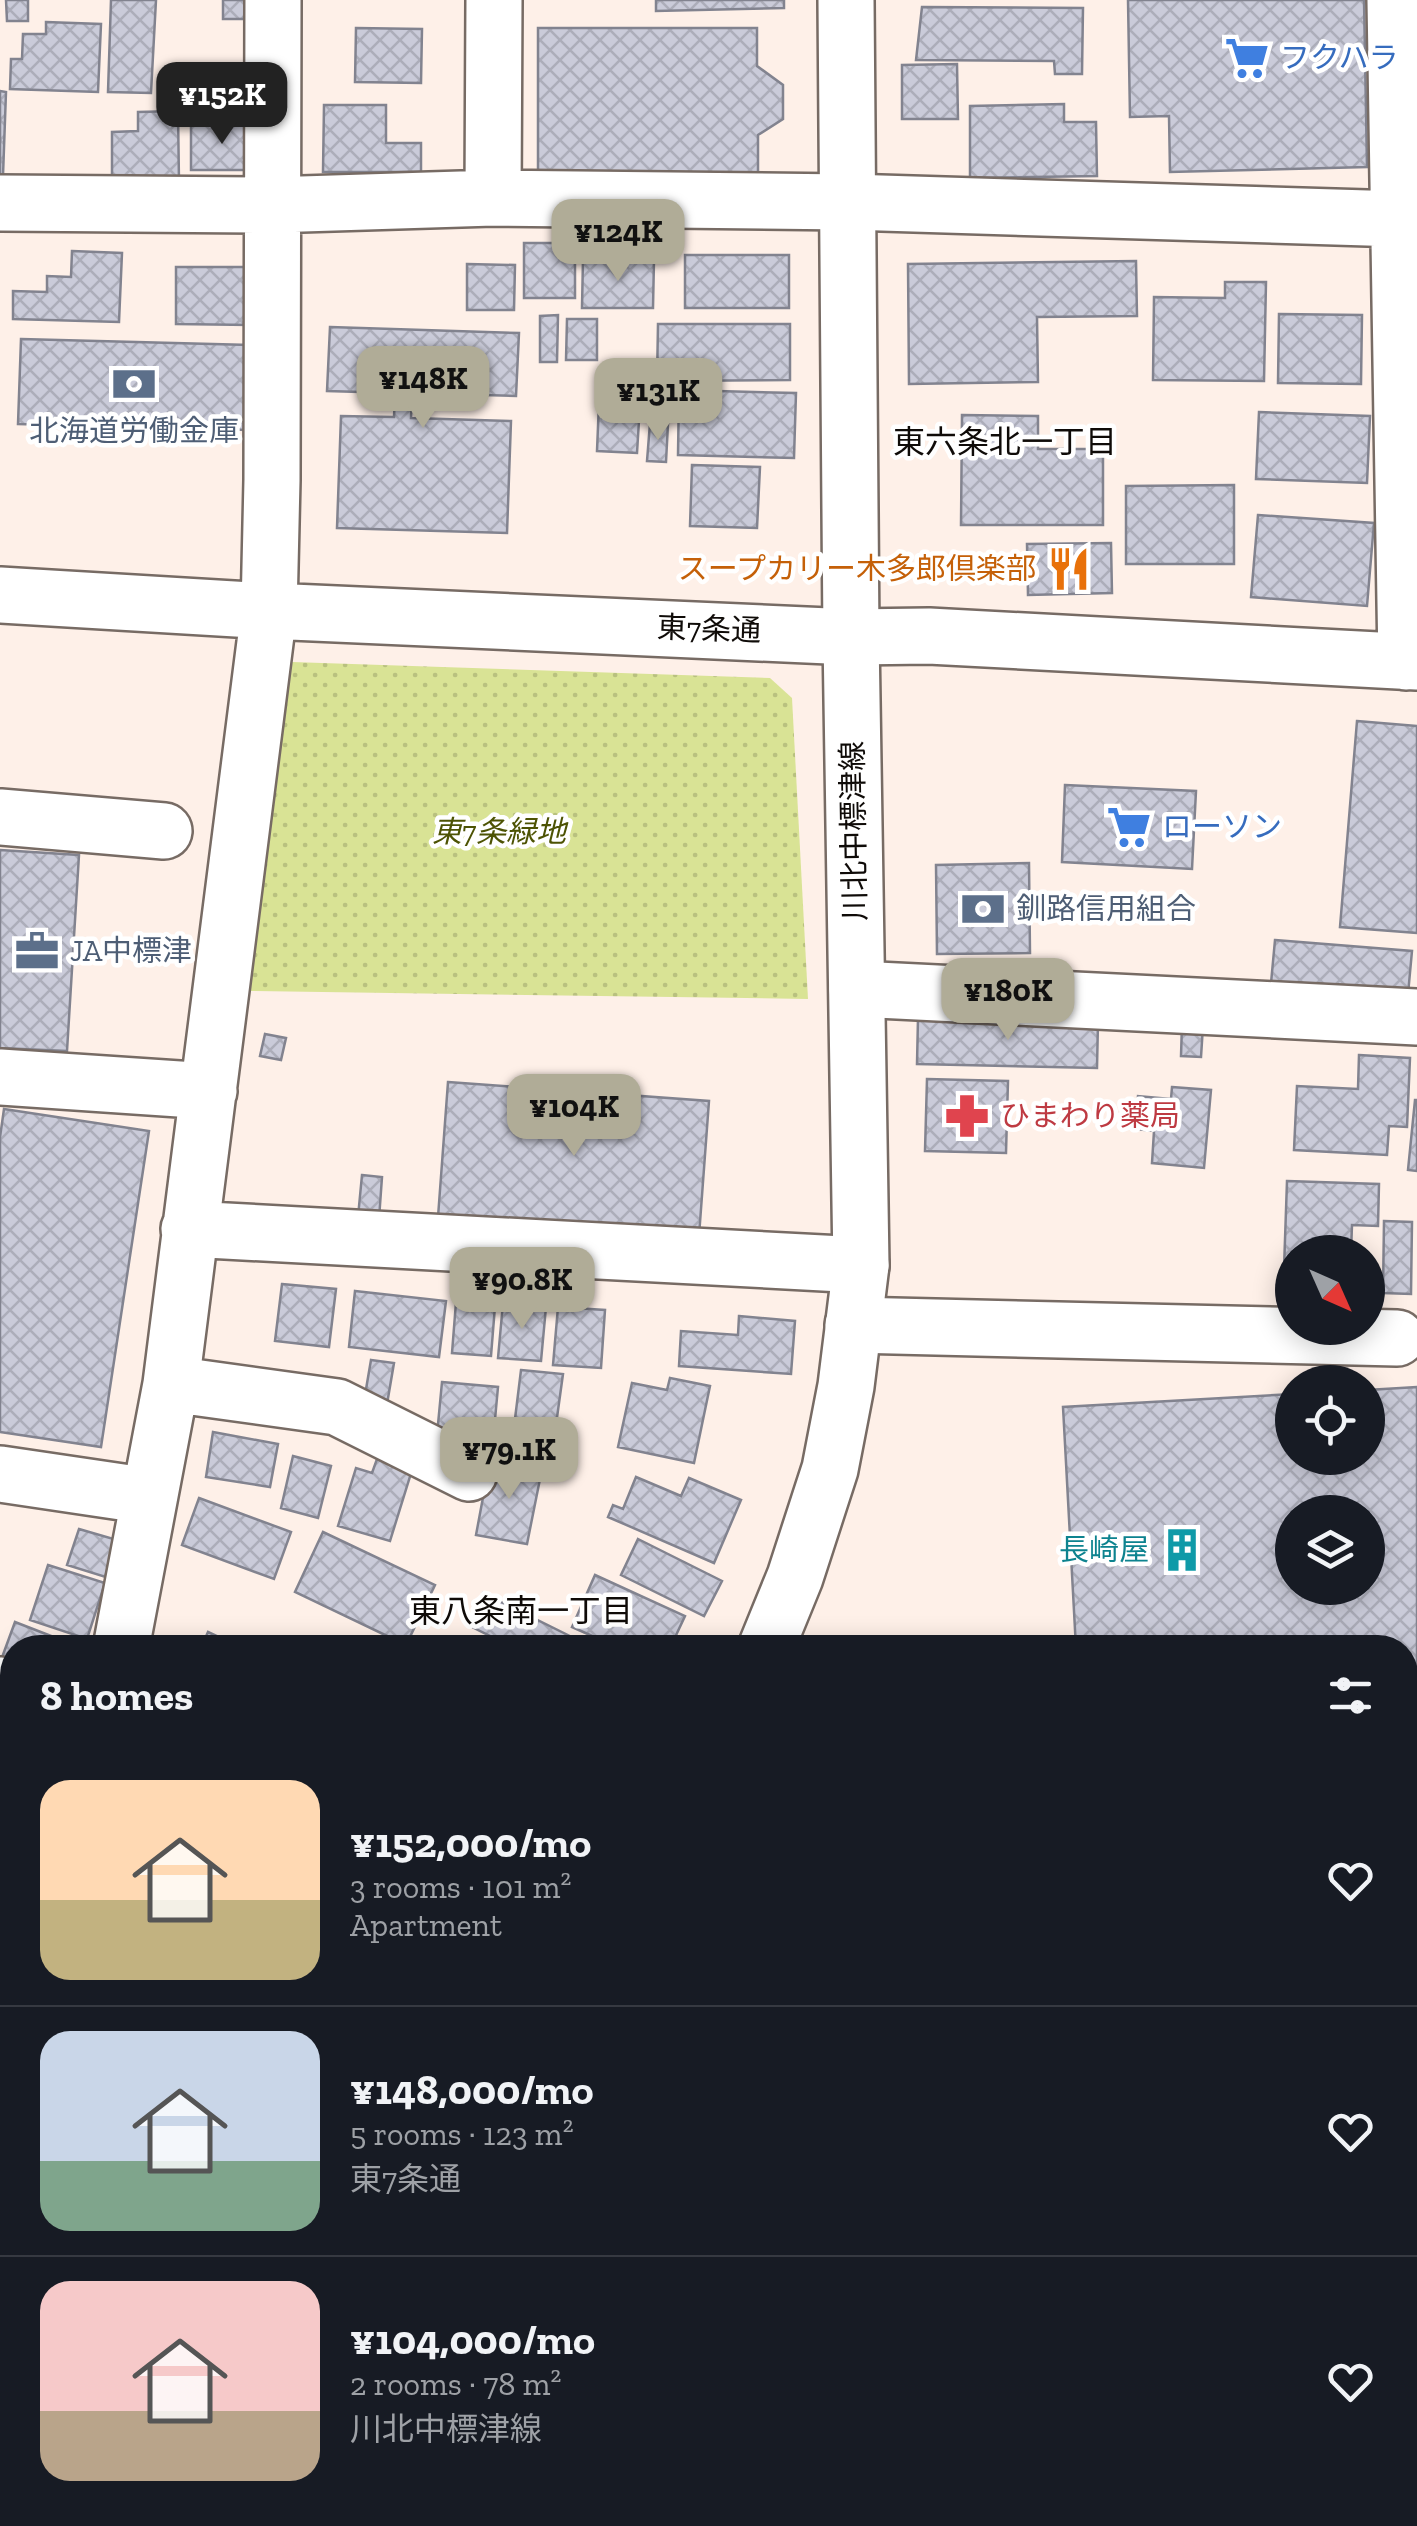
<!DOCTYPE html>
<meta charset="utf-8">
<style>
:root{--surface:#171b24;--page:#20242c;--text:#f1f3f6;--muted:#9ea1a6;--line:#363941;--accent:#b0ac97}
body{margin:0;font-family:"Zilla Slab","Noto Sans JP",serif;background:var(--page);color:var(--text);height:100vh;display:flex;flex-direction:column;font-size:38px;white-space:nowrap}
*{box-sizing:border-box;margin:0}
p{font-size:32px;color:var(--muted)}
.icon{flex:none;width:55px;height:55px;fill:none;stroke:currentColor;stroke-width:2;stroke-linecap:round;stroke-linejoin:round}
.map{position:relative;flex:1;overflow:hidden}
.panel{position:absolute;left:0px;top:1635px;width:1418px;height:892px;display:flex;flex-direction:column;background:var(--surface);border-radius:40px 40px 0 0;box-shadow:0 5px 25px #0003}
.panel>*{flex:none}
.needle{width:65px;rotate:135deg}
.buttons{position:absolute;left:1275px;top:1235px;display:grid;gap:20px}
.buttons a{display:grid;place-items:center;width:110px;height:110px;border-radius:50%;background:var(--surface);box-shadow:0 5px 25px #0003;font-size:50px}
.price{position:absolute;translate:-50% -85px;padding:0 22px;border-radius:20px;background:var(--accent);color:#111;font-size:32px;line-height:65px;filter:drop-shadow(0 2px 5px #0008)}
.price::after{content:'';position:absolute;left:50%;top:60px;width:30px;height:22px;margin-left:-15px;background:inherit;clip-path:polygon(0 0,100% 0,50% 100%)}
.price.active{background:#222;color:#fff}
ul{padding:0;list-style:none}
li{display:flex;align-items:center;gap:30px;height:250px;padding:0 40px}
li+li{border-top:2px solid var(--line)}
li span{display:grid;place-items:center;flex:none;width:280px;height:200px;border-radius:30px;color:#555}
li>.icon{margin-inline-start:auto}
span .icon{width:120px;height:120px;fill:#fffc;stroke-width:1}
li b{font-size:42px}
h2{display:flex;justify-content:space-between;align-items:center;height:120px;padding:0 40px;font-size:42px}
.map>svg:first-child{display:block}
</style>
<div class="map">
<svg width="1417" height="2526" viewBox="0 0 1417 2526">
<defs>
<pattern id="green-dots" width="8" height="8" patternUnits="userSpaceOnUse" patternTransform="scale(2.5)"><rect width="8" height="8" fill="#d9e395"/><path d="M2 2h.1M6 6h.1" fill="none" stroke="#b9c17f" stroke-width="1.8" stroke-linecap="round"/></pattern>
<pattern id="building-cross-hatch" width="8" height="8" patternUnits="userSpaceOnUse" patternTransform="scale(2.5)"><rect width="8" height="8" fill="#cacbd9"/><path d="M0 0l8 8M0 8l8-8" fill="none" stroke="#acadb9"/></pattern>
</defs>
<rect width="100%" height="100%" fill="#fef0e8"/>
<path fill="url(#green-dots)" d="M292 662 770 678 792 698 808 999 249 991Z"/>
<path fill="url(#building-cross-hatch)" stroke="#82838f" stroke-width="2.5" fill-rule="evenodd" d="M6 0H28V21H7Z
M111 0H156L151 93 108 92Z
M223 0H245L244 19H223Z
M656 0H784V8L656 11Z
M1128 0H1364L1367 167 1170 172 1169 116 1130 117Z
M922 7 1083 8 1082 74H1055L1054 61 916 60Z
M46 22 101 24 98 92 10 89 11 59H22L23 34H46Z
M356 28 422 29 421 83 355 82Z
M538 28H757V66L783 85V119L758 135V174L538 175Z
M957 64 958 119H902V65Z
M0 91 6 92 3 176H0Z
M1064 104V122H1096L1097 176 970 178V106Z
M324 105H386V143H421V172H323Z
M178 111 179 183 112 184V132L138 131V112Z
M191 124 253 125 252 170H191Z
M524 243H575V298H524Z
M72 251 122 253 119 322 13 319V291L47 292V276L71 277Z
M685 255H789V308H685Z
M583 259 654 260 653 308H582Z
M1136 261 1137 316 1037 317 1038 382 909 384 908 264Z
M467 264 515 265 514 310H467Z
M176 267H251L250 325 176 324Z
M1225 282H1266L1264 381 1153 380 1154 297 1225 298Z
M1279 314 1362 315 1361 384 1278 383Z
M558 315 557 362H540V316Z
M567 319H597V360H566Z
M658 324H790V380L657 381Z
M330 327 519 333 516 396 412 393 411 418 511 421 507 533 337 528 341 416 394 417 395 393 327 391Z
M21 339 250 345 248 430 18 424Z
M679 390 796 393 794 458 678 455Z
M599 402 640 404 637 453 597 451Z
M1259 412 1370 416 1367 483 1256 479Z
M962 415 1038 416V449H1103V525H961Z
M650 423 668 424 666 462 647 461Z
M692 465 760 467 757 528 690 526Z
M1234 485V564H1126V486Z
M1258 515 1374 523 1367 606 1251 597Z
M1111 543 1112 593 1028 595 1027 544Z
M1357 721 1417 726V933L1340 927Z
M1065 785 1196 791 1192 869 1062 862Z
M0 850 79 855 67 1051 0 1048Z
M1029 863 1030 953 937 954 936 865Z
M1275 940 1412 951 1407 1005 1270 994Z
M918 1018 1098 1022 1097 1068 917 1064Z
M1182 1024 1203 1026 1201 1057 1181 1056Z
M265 1034 286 1038 281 1060 260 1056Z
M1359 1055 1410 1058 1407 1127 1389 1126 1387 1155 1294 1150 1297 1086 1358 1089Z
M927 1079 1008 1081 1006 1153 925 1151Z
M448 1082 709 1101 699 1236 438 1217Z
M1172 1087 1211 1090 1204 1168 1152 1163 1154 1131 1135 1129 1138 1096 1171 1099Z
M1415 1100H1417V1171L1408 1170Z
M4 1109 149 1131 101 1447 0 1432V1137Z
M362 1175 382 1177 379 1219 358 1217Z
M1287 1181 1379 1184 1378 1226 1352 1225 1351 1252H1292V1269H1284Z
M1384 1221 1412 1222 1411 1294 1383 1293Z
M282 1284 336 1289 329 1347 275 1341Z
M355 1291 446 1301 439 1357 349 1347Z
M456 1302 495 1306 491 1356 452 1353Z
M503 1303 546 1307 541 1361 498 1358Z
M558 1307 605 1310 601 1368 553 1365Z
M739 1316 795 1321 791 1374 679 1366 681 1331 738 1335Z
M371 1360 394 1363 387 1404 364 1401Z
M521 1370 563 1374 555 1432 514 1427Z
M670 1378 710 1386 694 1463 618 1447 632 1383 667 1390Z
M442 1382 498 1387 493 1441 437 1435Z
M1417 1387V1746L1405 1747V1648H1076L1063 1407 1292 1394V1458H1368V1390ZM1292 1512H1368V1588H1292Z
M213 1432 278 1444 270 1487 206 1477Z
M293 1456 331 1466 318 1518 281 1508Z
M377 1459 412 1470 390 1541 338 1526 356 1468 372 1473Z
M490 1460 542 1469 527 1544 476 1535Z
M636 1477 681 1496 689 1478 741 1500 714 1563 608 1517 613 1505 623 1509Z
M199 1498 291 1532 274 1579 182 1545Z
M79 1529 124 1542 112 1579 67 1565Z
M323 1532 435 1585 406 1645 295 1592Z
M638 1539 722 1581 704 1616 621 1575Z
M48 1565 105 1583 87 1639 30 1620Z
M595 1575 685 1616 670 1648H619L572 1627Z
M483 1593 594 1648H514L468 1625Z
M15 1622 82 1648H12V1670L0 1663Z
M208 1632 242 1648H201Z
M0 1702 12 1707V1751L8 1750 1 1766Z
M108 2515H195L191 2523 198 2526H103Z
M711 2515H918L912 2526H732Z"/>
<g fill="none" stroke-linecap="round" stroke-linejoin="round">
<g stroke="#776b64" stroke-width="60">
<path id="minor" d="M1395 0 1406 662
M493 198 494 0
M0 203 270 205 493 198 849 202 1400 219
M0 595 269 611 851 637 929 636 1417 662
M0 817 164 831
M857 989 1417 1017
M0 1077 209 1091
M189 1229 861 1265
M853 1325 1397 1338
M171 1384 337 1407 469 1473
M0 1474 149 1496
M121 1648 171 1384 269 611 272 480 273 0
M0 1685 12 1691
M1405 1926 1417 1933
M0 2020 12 2025
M1405 2057 1417 2032
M0 2330 12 2331
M1174 2526 1180 2515"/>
</g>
<g stroke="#776b64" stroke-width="60">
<path id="major" d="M766 1648 795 1577 830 1469 846 1386 861 1265 851 637 846 0
M345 2526 351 2515"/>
</g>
<use href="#minor" stroke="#fff" stroke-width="55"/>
<use href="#major" stroke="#fff" stroke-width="55"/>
</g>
<defs>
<g id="supermarket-bare" transform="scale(3.45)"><path d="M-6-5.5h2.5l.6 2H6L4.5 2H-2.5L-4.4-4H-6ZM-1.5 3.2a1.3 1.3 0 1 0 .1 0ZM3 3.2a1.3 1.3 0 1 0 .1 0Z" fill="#3f7fe0" stroke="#fff" stroke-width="2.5" paint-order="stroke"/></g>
<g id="bank-bare" transform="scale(3.45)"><path d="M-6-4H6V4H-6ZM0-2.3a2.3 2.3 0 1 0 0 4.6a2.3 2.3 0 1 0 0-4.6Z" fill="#5c6f8a" stroke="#fff" stroke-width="2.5" paint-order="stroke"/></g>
<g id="restaurant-bare" transform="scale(3.45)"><path d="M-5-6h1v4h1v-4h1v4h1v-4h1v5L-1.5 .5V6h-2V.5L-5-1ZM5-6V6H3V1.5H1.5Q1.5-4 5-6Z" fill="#e8710a" stroke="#fff" stroke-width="2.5" paint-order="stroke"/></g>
<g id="office-bare" transform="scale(3.45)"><path d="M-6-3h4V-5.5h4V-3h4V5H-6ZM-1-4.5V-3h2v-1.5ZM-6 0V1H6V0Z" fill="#5c6f8a" stroke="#fff" stroke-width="2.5" paint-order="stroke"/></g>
<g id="pharmacy-bare" transform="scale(3.45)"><path d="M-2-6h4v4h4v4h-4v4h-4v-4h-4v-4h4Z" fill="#e0444e" stroke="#fff" stroke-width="2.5" paint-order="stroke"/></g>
<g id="building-bare" transform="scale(3.45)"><path d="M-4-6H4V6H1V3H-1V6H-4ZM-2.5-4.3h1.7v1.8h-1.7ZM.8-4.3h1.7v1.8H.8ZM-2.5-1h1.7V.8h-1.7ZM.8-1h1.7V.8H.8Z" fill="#0f9aa8" stroke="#fff" stroke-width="2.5" paint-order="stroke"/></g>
</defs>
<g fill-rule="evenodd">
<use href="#supermarket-bare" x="1247" y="58"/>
<use href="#bank-bare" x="134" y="384"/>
<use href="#restaurant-bare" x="1069" y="569"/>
<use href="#supermarket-bare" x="1129" y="827"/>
<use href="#bank-bare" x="983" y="909"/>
<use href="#office-bare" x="37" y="951"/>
<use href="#pharmacy-bare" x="967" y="1116"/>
<use href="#building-bare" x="1182" y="1550"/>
</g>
<g text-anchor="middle" stroke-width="9" stroke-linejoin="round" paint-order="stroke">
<g font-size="30" fill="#366cbe" stroke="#fff" text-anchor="start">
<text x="1280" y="68">フクハラ</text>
<text x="1162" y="837">ローソン</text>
</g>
<g font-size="30" fill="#4e5e75" stroke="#fff" text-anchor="start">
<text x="134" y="441" text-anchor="middle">北海道労働金庫</text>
<text x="1016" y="919">釧路信用組合</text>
<text x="70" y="961">JA中標津</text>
</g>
<g font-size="30" fill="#c56008" stroke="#fff" text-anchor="end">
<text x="1036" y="579">スープカリー木多郎倶楽部</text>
</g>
<g font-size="30" fill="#0f0b08" stroke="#fff">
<text transform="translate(709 629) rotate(2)" y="10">東7条通</text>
<text transform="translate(854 831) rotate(-91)" y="10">川北中標津線</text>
</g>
<g font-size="30" font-style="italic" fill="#4d5304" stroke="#fff">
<text x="499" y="842">東7条緑地</text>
</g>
<g font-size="30" fill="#be3a42" stroke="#fff" text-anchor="start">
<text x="1000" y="1126">ひまわり薬局</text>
</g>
<g font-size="30" fill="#0d838f" stroke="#fff" text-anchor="end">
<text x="1149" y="1560">長崎屋</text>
</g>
<g font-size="32" fill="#0f0b08" stroke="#fff">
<text x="1005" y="453">東六条北一丁目</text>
<text x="521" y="1622">東八条南一丁目</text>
</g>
</g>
</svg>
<div class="buttons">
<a><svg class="needle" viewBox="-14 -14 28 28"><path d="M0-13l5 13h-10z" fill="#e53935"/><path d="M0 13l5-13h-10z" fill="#9ea1a6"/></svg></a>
<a><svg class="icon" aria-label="locate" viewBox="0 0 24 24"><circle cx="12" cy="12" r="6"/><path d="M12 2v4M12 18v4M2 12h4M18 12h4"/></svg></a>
<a><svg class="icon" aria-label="layers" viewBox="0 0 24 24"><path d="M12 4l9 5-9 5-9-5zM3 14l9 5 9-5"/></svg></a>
</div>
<b class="price active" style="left:222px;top:147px">¥152K</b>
<b class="price" style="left:618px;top:284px">¥124K</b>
<b class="price" style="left:423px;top:431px">¥148K</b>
<b class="price" style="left:658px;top:443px">¥131K</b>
<b class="price" style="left:1008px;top:1043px">¥180K</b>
<b class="price" style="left:574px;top:1159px">¥104K</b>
<b class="price" style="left:522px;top:1332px">¥90.8K</b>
<b class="price" style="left:509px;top:1502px">¥79.1K</b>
<section class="panel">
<h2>8 homes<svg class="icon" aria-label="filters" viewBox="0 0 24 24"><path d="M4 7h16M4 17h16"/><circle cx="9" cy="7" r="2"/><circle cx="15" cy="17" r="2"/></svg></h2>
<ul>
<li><span style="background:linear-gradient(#ffd9b3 60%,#c2b280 0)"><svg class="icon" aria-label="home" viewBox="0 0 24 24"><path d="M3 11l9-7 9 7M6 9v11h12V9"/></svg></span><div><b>¥152,000/mo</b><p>3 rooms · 101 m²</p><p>Apartment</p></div><svg class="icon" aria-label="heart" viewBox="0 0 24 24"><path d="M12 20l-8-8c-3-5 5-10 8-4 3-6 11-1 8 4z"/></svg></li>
<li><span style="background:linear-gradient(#c9d6e8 65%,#7fa58c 0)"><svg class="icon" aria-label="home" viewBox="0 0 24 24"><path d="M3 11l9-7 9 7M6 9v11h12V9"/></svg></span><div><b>¥148,000/mo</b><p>5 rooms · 123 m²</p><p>東7条通</p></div><svg class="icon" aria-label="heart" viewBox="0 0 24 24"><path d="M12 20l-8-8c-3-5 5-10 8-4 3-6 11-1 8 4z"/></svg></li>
<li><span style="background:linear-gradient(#f6c9c9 65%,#b9a48a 0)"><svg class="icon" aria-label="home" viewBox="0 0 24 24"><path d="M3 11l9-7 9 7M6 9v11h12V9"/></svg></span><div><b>¥104,000/mo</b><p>2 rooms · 78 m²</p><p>川北中標津線</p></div><svg class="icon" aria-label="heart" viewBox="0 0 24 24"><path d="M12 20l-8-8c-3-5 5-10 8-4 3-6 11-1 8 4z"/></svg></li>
</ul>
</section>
</div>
